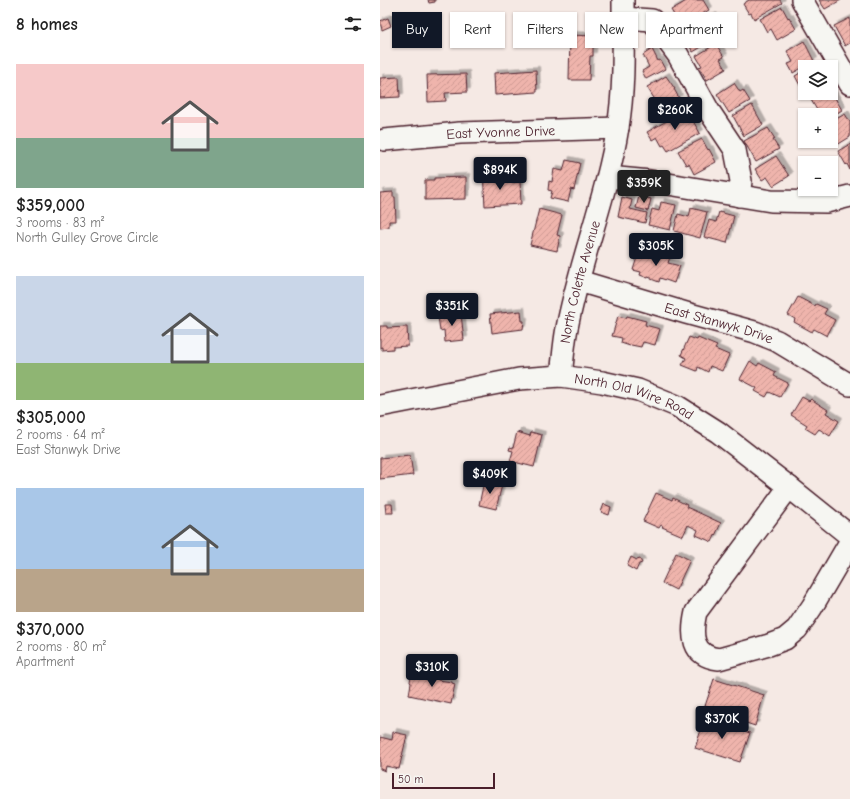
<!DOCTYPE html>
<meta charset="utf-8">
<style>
:root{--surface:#fff;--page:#f2f2f2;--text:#222;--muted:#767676;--accent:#111827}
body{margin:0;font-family:"Comic Neue",sans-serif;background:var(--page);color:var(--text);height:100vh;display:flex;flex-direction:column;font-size:15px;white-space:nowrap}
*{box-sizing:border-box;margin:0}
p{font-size:13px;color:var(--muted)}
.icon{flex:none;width:22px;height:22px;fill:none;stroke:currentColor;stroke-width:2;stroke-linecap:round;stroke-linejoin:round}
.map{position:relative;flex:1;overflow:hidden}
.drawer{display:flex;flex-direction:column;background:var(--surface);width:380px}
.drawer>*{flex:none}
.guide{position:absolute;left:12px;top:12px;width:380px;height:36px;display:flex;gap:8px}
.fabs{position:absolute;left:418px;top:60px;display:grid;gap:8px}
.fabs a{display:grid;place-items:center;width:40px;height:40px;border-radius:0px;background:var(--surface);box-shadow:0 1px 3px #0004;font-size:20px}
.scale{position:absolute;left:12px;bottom:10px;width:103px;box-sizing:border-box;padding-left:4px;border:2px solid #4a1f2b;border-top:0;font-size:11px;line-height:14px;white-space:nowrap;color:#4a1f2b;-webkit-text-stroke:3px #f6f6f2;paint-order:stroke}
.price{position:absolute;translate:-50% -34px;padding:0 9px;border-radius:4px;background:var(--accent);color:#fff;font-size:13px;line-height:26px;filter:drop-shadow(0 1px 2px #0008)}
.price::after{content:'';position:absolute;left:50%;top:24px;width:12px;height:9px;margin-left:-6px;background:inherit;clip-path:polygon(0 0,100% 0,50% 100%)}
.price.on{background:#222;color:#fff}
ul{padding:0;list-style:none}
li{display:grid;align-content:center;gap:8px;height:212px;padding:0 16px}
li span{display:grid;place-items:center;height:124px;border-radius:0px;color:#555}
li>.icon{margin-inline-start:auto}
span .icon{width:72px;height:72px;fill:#fffc;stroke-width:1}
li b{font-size:17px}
h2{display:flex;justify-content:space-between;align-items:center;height:48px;padding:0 16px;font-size:17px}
.pill{padding:0 14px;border-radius:0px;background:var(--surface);box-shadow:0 1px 3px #0004;font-size:14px;line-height:36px}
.pill.on{background:var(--accent);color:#fff}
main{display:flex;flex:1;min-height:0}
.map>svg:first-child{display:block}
</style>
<main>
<section class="drawer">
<h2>8 homes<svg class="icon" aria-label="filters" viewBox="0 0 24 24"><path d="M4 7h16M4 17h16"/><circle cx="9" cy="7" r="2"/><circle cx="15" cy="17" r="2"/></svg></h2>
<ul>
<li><span style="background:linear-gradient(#f6c9c9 60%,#7fa58c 0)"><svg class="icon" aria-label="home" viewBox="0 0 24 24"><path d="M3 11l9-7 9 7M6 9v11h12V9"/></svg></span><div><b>$359,000</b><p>3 rooms · 83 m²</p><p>North Gulley Grove Circle</p></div></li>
<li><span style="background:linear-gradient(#c9d6e8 70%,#8fb573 0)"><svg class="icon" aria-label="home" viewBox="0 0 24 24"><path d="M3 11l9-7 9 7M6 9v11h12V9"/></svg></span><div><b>$305,000</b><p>2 rooms · 64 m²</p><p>East Stanwyk Drive</p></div></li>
<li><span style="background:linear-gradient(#a9c7e8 65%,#b9a48a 0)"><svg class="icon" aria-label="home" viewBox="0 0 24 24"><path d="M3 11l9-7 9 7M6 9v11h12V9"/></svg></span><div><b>$370,000</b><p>2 rooms · 80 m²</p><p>Apartment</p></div></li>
</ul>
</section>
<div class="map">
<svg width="470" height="799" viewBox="0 0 470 799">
<defs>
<pattern id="building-hatch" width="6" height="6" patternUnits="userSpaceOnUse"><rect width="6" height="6" fill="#efb4ac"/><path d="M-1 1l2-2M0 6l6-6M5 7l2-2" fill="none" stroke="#ce9a94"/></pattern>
<filter id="shadow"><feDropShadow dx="3.5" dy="-3.5" stdDeviation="0" flood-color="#0004"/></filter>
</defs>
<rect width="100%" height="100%" fill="#f5e9e4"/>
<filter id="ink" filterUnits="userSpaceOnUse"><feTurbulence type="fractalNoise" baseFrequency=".025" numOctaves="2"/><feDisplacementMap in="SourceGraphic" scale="8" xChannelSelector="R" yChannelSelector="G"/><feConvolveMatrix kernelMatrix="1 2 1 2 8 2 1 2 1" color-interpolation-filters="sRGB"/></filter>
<g filter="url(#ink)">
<path fill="url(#building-hatch)" stroke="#4a1f2b" filter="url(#shadow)" d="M48 0H55V2L49 3Z
M308 0H323L329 10 301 27 291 10Z
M369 0H400L402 3 374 19 371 13 369 14 363 4Z
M439 0H461L445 9Z
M402 7 408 18 409 17 416 29 397 40 391 29 387 32 380 19Z
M333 16 339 26 334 29 339 37 313 52 305 39 309 37 306 33Z
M8 18 11 26 2 30 0 21Z
M470 18V43L465 46 454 26Z
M190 35 213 36V56H210L209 80H189Z
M424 41 434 61 413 73 408 64 413 62 407 51Z
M336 44 344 57 340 59 346 69 327 80 319 67 322 66 316 56Z
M272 49 278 61 280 60 285 69 266 79 262 71 269 67 263 55Z
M156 70 157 92 115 95 114 73Z
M425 70V90L423 91 415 76Z
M86 74 87 92 65 93 66 101 48 102 47 75Z
M286 76 295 89H294L299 98 280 108 267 87Z
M19 77 20 97 0 98V78Z
M354 83 360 92 363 90 370 101 349 113 337 94Z
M451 91 462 110 451 117V115H440L431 100 443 93H451Z
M427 93H436L430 97Z
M372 105 383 125 364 136 353 116Z
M308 109 312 115 310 116 320 133 288 151 284 145 282 146 277 137 272 140 267 132Z
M465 114 470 122V137L457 145 451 134V122Z
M388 128 395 139 393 140 399 149 376 162 364 141Z
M322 139 328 150 329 149 336 162 314 174 309 164 306 165 298 151Z
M470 144V170L467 164 466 165 458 151Z
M396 156 409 176 393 186 387 177 382 180 375 169Z
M186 160 200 163 194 190 191 189 188 202 170 198 172 191 168 190 169 181 172 182 174 169 183 171Z
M118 171 119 183 140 182 141 204 105 206 103 172Z
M86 177V199L45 200V180H54V178Z
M13 192V197H15L16 221H9V227L0 228V193Z
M259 196 271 199 268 211 256 208Z
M242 197 252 200 250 209 267 213 265 223 238 217Z
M281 202 296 205 290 230 268 225 272 209 279 211Z
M311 208 327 212 320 238 294 231 298 214 309 217Z
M159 209 182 215 177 235 180 236 177 251 150 245Z
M339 212 354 216 347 243 324 237 329 220 336 222Z
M259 251 277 257 278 253 290 257 288 263 300 266 294 283 280 278 279 282 271 279V277L268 276V278L260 275 261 272 253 270Z
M418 297 435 306 436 304 447 309 444 314 455 320 447 336 434 329 432 332 414 322 415 319 408 315Z
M141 311 142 321H144L143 329 112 333 110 314Z
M81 314 84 340 65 342 64 330 60 331 58 316Z
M238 316 246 318 247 316 266 321 265 325 280 329 275 345 263 342 261 347 251 345 250 346 241 343 242 338 232 336Z
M0 326H7V328L27 327 28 346 13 347V349L2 350V347L0 348Z
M309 337 317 340 318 338 337 346 335 349 349 355 342 371 330 366 328 372 318 367 317 371 302 365 306 358 301 355Z
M370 361 377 366 379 363 396 372 394 376 408 383 400 397 389 392 386 397 375 391 377 388 360 379Z
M422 397 429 401 431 399 448 410 446 413 459 421 450 436 439 429 435 434 425 428 427 425 411 415Z
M137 432 150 436 151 432 162 435 154 467 130 461 133 451 129 450 130 447 133 448Z
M30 455 33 475 0 479V458Z
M104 481 122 485 116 509 99 505Z
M276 493 292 500 293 498 307 505 306 507 313 510 341 523 332 542 316 535 318 530 308 525 303 536 282 527 283 526 281 525 279 528 263 521Z
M5 504H12L13 513H6Z
M224 504 231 507 229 515 221 512Z
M296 553 310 560 296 590 282 583Z
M251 557 257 560 260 559 262 563 259 564 256 571 247 566Z
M51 669 59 677 58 680 72 682V683L75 684 71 704 29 695 31 683 30 682 31 675 42 677V674Z
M334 679 384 695 375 726 324 709Z
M325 718 370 733 360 762 315 748Z
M13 732 27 735 19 769 6 766 5 771 0 769V737L12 740Z"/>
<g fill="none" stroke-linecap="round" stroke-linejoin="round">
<g stroke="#4a1f2b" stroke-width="24">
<g id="minor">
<path d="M422 0 470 84"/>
<path d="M243 18 272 20 298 55 329 111 355 150 361 181 359 196"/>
<path id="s1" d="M4 140 80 133 238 128"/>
<path d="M228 177 270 181 391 201 446 202 470 196"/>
<path id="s2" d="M199 281 306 313 375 332 397 341 470 385"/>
<path id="s3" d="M181 376C183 360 184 343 187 328 200 260 227 196 238 127 245 86 243 42 243 0"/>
<path id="s4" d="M0 406 139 379 181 376 222 382 258 390 297 406 338 432 409 487 470 536"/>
<path d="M409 487 316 612C311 634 311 656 339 659L389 645 405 639 417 629 432 607 470 542"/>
</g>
</g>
<use href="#minor" stroke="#f6f6f2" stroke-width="21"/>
</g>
</g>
<g text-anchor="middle" stroke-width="3" stroke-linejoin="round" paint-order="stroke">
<g font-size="14" fill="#4a1f2b" stroke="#f6f6f2">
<text dy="5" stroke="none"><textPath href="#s1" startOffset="117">East Yvonne Drive</textPath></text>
<text dy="5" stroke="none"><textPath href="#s3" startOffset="96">North Colette Avenue</textPath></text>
<text dy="5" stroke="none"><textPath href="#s2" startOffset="146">East Stanwyk Drive</textPath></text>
<text dy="5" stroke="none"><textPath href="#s4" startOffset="260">North Old Wire Road</textPath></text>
</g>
</g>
</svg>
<div class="fabs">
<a><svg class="icon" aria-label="layers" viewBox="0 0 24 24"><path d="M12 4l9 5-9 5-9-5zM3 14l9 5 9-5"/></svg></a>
<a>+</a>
<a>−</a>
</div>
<div class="scale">50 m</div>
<b class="price" style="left:295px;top:131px">$260K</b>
<b class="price" style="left:120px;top:191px">$894K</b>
<b class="price on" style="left:264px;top:204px">$359K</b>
<b class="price" style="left:276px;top:267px">$305K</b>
<b class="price" style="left:72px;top:327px">$351K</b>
<b class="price" style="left:110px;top:495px">$409K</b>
<b class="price" style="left:52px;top:688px">$310K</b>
<b class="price" style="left:342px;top:740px">$370K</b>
<div class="guide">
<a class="pill on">Buy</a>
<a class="pill">Rent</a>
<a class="pill">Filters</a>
<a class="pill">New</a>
<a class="pill">Apartment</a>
</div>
</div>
</main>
